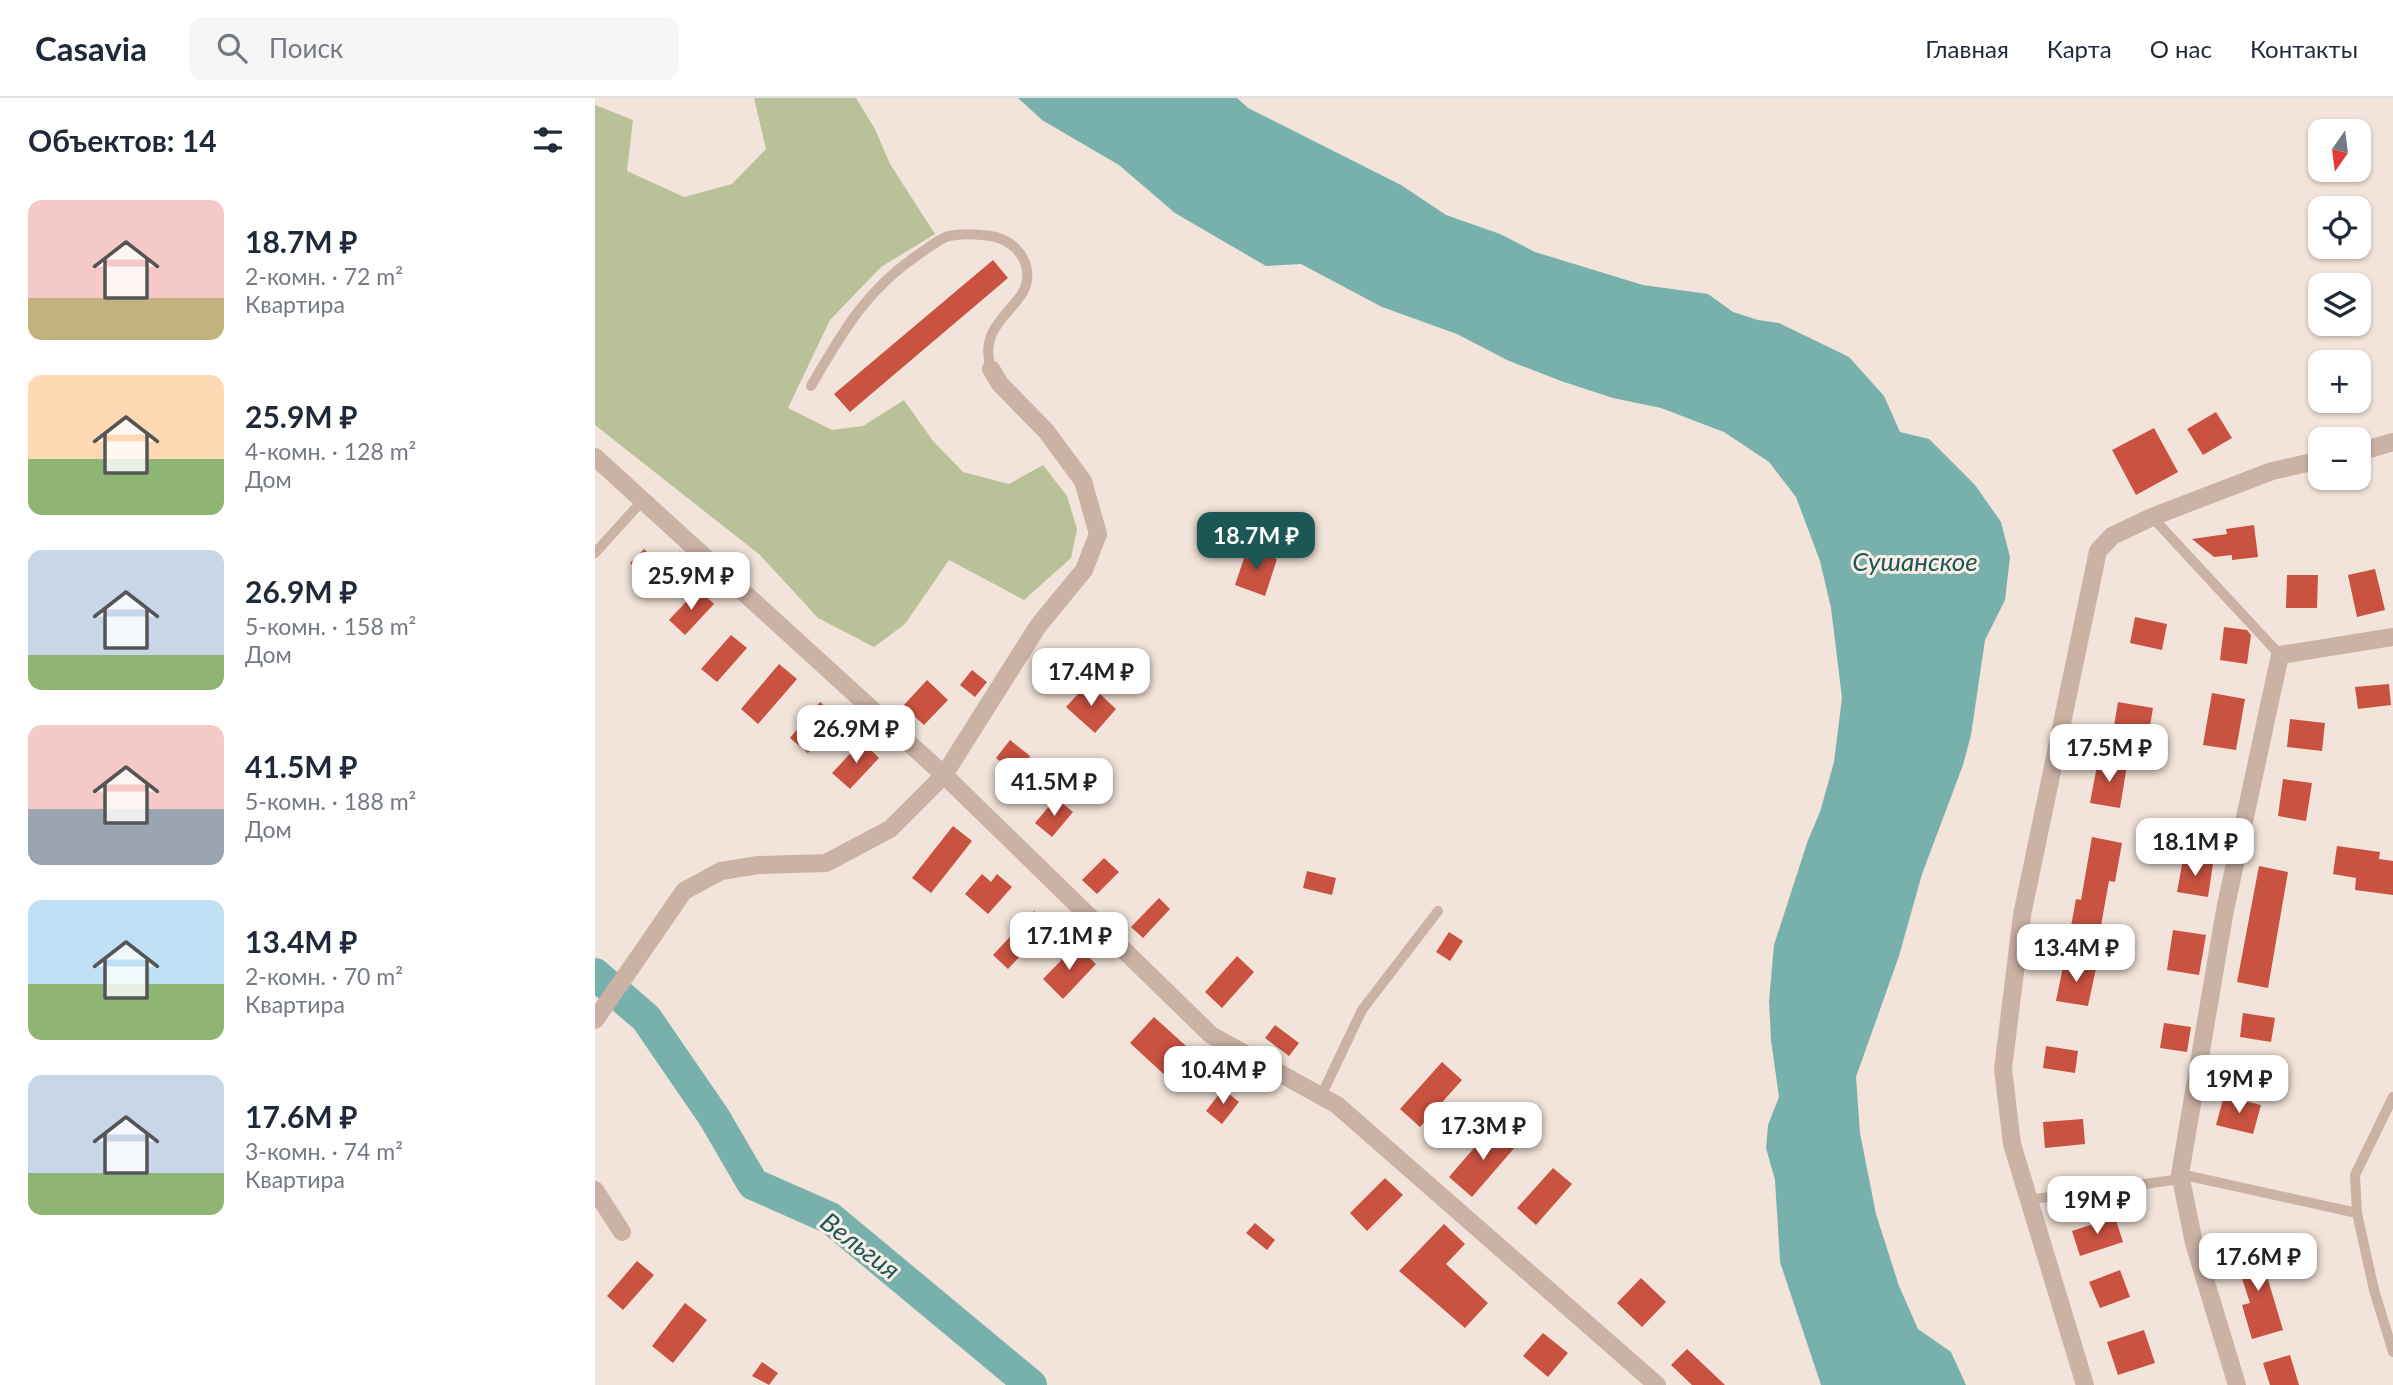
<!DOCTYPE html>
<html lang="ru">
<meta charset="utf-8">
<style>
:root{--surface:#fff;--page:#f6f6f7;--text:#1f2937;--muted:#747a83;--line:#e0e1e3;--accent:#1b5855}
body{margin:0;font-family:Lato,sans-serif;background:var(--page);color:var(--text);height:100vh;display:flex;flex-direction:column;font-size:26px;white-space:nowrap}
*{box-sizing:border-box;margin:0}
p{font-size:23px;color:var(--muted)}
.icon{flex:none;width:38px;height:38px;fill:none;stroke:currentColor;stroke-width:2;stroke-linecap:round;stroke-linejoin:round}
.map{position:relative;flex:1;overflow:hidden}
.details{display:flex;flex-direction:column;background:var(--surface);width:595px}
.details>*{flex:none}
.needle{width:46px;rotate:194deg}
.controls{position:absolute;left:1713px;top:21px;display:grid;gap:14px}
.controls a{display:grid;place-items:center;width:63px;height:63px;border-radius:14px;background:var(--surface);box-shadow:0 2px 5px #0004;font-size:35px}
.price{position:absolute;translate:-50% -60px;padding:0 16px;border-radius:14px;background:#fff;color:#222;font-size:23px;line-height:46px;filter:drop-shadow(0 2px 4px #0008)}
.price::after{content:'';position:absolute;left:50%;top:42px;width:21px;height:16px;margin-left:-10px;background:inherit;clip-path:polygon(0 0,100% 0,50% 100%)}
.price.active{background:var(--accent);color:#fff}
ul{padding:0;list-style:none}
li{display:flex;align-items:center;gap:21px;height:175px;padding:0 28px}
li span{display:grid;place-items:center;flex:none;width:196px;height:140px;border-radius:14px;color:#555}
li>.icon{margin-inline-start:auto}
span .icon{width:84px;height:84px;fill:#fffc;stroke-width:1}
li b{font-size:30px}
h2{display:flex;justify-content:space-between;align-items:center;height:84px;padding:0 28px;font-size:30px}
header{display:flex;align-items:center;gap:42px;box-sizing:border-box;height:98px;padding:0 35px;background:var(--surface);border-bottom:2px solid var(--line)}
header strong{font-size:33px}
nav{display:flex;gap:38px;margin-inline-start:auto;font-size:24px}
.search{width:490px;height:63px;background:var(--page);display:flex;align-items:center;gap:18px;box-sizing:border-box;padding:0 24px;border-radius:14px;color:var(--muted);font-size:26px}
main{display:flex;flex:1;min-height:0}
.map>svg:first-child{display:block}
</style>
<header>
<strong>Casavia</strong>
<div class="search"><svg class="icon" aria-label="search" viewBox="0 0 24 24"><circle cx="10" cy="10" r="6"/><path d="M15 15l6 6"/></svg>Поиск</div>
<nav><a>Главная</a><a>Карта</a><a>О нас</a><a>Контакты</a></nav>
</header>
<main>
<section class="details">
<h2>Объектов: 14<svg class="icon" aria-label="filters" viewBox="0 0 24 24"><path d="M4 7h16M4 17h16"/><circle cx="9" cy="7" r="2"/><circle cx="15" cy="17" r="2"/></svg></h2>
<ul>
<li><span style="background:linear-gradient(#f6c9c9 70%,#c2b280 0)"><svg class="icon" aria-label="home" viewBox="0 0 24 24"><path d="M3 11l9-7 9 7M6 9v11h12V9"/></svg></span><div><b>18.7M ₽</b><p>2-комн. · 72 m²</p><p>Квартира</p></div></li>
<li><span style="background:linear-gradient(#ffd9b3 60%,#8fb573 0)"><svg class="icon" aria-label="home" viewBox="0 0 24 24"><path d="M3 11l9-7 9 7M6 9v11h12V9"/></svg></span><div><b>25.9M ₽</b><p>4-комн. · 128 m²</p><p>Дом</p></div></li>
<li><span style="background:linear-gradient(#c9d6e8 75%,#8fb573 0)"><svg class="icon" aria-label="home" viewBox="0 0 24 24"><path d="M3 11l9-7 9 7M6 9v11h12V9"/></svg></span><div><b>26.9M ₽</b><p>5-комн. · 158 m²</p><p>Дом</p></div></li>
<li><span style="background:linear-gradient(#f6c9c9 60%,#9aa5b1 0)"><svg class="icon" aria-label="home" viewBox="0 0 24 24"><path d="M3 11l9-7 9 7M6 9v11h12V9"/></svg></span><div><b>41.5M ₽</b><p>5-комн. · 188 m²</p><p>Дом</p></div></li>
<li><span style="background:linear-gradient(#bfe0f5 60%,#8fb573 0)"><svg class="icon" aria-label="home" viewBox="0 0 24 24"><path d="M3 11l9-7 9 7M6 9v11h12V9"/></svg></span><div><b>13.4M ₽</b><p>2-комн. · 70 m²</p><p>Квартира</p></div></li>
<li><span style="background:linear-gradient(#c9d6e8 70%,#8fb573 0)"><svg class="icon" aria-label="home" viewBox="0 0 24 24"><path d="M3 11l9-7 9 7M6 9v11h12V9"/></svg></span><div><b>17.6M ₽</b><p>3-комн. · 74 m²</p><p>Квартира</p></div></li>
</ul>
</section>
<div class="map">
<svg width="1798" height="1287" viewBox="0 0 1798 1287">
<rect width="100%" height="100%" fill="#f2e4da"/>
<path fill="#b9c199" d="M159 0H261L280 31 295 66 340 136 286 169 235 222 193 310 237 332 268 328 309 302 338 343 368 374 414 386 448 367 472 398 482 431 476 460 429 502 354 462 310 526 279 549 223 520 165 457 0 327V7L38 22 32 73 89 99 137 86 171 51Z"/>
<path fill="#78b0ac" d="M423 0H642L653 10 806 87 851 117 905 136 940 154 1048 187 1113 196 1138 214 1163 222 1184 225 1254 259 1289 298 1305 334 1334 341 1380 387 1406 424 1415 459 1410 502 1390 542 1376 637 1368 667 1327 776 1304 858 1261 979 1265 1035 1281 1116 1304 1188 1323 1231 1356 1254 1371 1287H1226L1185 1164 1180 1082 1171 1050 1173 1027 1184 999 1176 942 1174 903 1179 847 1213 742 1225 714 1239 664 1247 600 1236 510 1225 463 1201 399 1174 364 1129 334 1066 310 1018 300 966 283 912 262 862 236 787 209 706 166 671 168 580 115 524 67 447 22Z"/>
<g fill="none" stroke-linecap="round" stroke-linejoin="round">
<path stroke="#78b0ac" stroke-width="32" d="M0 876 51 920 119 1019 158 1086 235 1120 436 1287"/>
</g>
<path fill="#c95241" d="M398 162 413 180 255 314 239 296Z
M1621 314 1637 340 1608 357 1592 331Z
M1559 330 1583 374 1541 397 1517 352Z
M1659 427 1663 459 1637 462V457L1619 459 1597 441 1632 436 1631 431Z
M49 451 71 473 57 487 35 465Z
M652 451 682 461 670 498 640 487Z
M1780 471 1790 512 1762 519 1753 477Z
M1692 477H1723L1722 510H1691Z
M103 491 119 506 90 537 74 522Z
M1540 519 1572 526 1567 552 1535 545Z
M1629 529 1652 532 1656 537 1652 566 1625 562Z
M136 537 152 550 122 584 106 571Z
M184 566 202 581 163 626 146 611Z
M377 572 392 584 380 599 365 587Z
M332 582 353 602 329 627 308 608Z
M493 585 521 611 500 635 471 609Z
M1794 586 1796 607 1763 611 1760 589Z
M1617 595 1650 601 1641 652 1608 647Z
M225 604 244 620 213 655 195 640Z
M1523 604 1558 610 1554 634 1519 628Z
M1695 621 1730 625 1727 653 1692 649Z
M415 642 435 658 421 676 401 660Z
M267 643 284 660 255 691 237 675Z
M1503 662 1532 667 1525 710 1495 705Z
M1688 681 1717 685 1711 723 1683 718Z
M461 700 478 714 457 739 440 725Z
M358 728 377 743 336 795 317 780Z
M1497 739 1527 745 1520 784 1514 783 1505 833 1476 828 1481 801 1486 802Z
M1742 748 1785 754 1784 761 1798 763V797L1760 792 1761 780 1738 776Z
M509 760 524 774 502 796 487 782Z
M1588 761 1618 766 1613 799 1582 794Z
M1664 768 1693 774 1673 890 1642 884Z
M712 773 741 780 737 797 708 790Z
M387 776 396 784 402 776 417 789 393 816 370 796Z
M564 800 575 811 548 840 536 829Z
M439 813 454 827 413 871 398 857Z
M1578 832 1611 837 1604 877 1572 872Z
M854 834 868 843 855 863 841 854Z
M481 847 501 866 468 901 448 881Z
M642 858 659 874 627 910 610 894Z
M1469 864 1501 870 1493 908 1461 903Z
M1648 915 1680 920 1676 944 1645 939Z
M559 919 612 967 587 993 535 945Z
M1569 925 1596 929 1592 954 1565 950Z
M680 927 704 945 694 958 670 940Z
M1451 948 1483 953 1480 975 1448 970Z
M847 964 867 982 825 1029 805 1011Z
M628 991 644 1004 627 1026 611 1013Z
M1629 998 1666 1007 1658 1036 1621 1027Z
M1488 1021 1490 1046 1450 1050 1448 1024Z
M898 1028 921 1048 877 1099 854 1079Z
M958 1070 977 1086 941 1127 922 1110Z
M790 1080 808 1097 772 1133 755 1115Z
M1520 1119 1528 1144 1485 1158 1477 1133Z
M660 1125 680 1142 672 1152 651 1135Z
M849 1126 870 1146 851 1166 893 1205 870 1230 804 1173Z
M1668 1147 1677 1173 1671 1175 1688 1232 1657 1241 1647 1207 1655 1205 1639 1156Z
M42 1163 59 1177 28 1212 12 1198Z
M1525 1172 1535 1199 1505 1210 1494 1184Z
M1046 1180 1071 1204 1047 1229 1022 1205Z
M90 1205 112 1222 78 1265 57 1248Z
M1549 1232 1560 1265 1523 1277 1512 1244Z
M948 1235 973 1255 953 1279 928 1258Z
M1092 1251 1130 1287H1097L1076 1267Z
M1695 1257 1704 1287H1675L1668 1265Z
M167 1264 183 1275 174 1287 157 1278Z"/>
<g fill="none" stroke-linecap="round" stroke-linejoin="round">
<path stroke="#cab2a5" stroke-width="10" d="M216 288C248 233 272 190 327 154 335 149 345 140 354 138 368 135 382 136 396 138 414 141 429 154 432 172 438 210 380 219 396 271
M1557 419 1685 557
M0 455 47 403
M726 998 767 912 843 813
M1585 1076 1762 1115 1779 1192 1798 1254
M1432 1102 1586 1081
M1762 1115 1760 1077 1798 999"/>
<path stroke="#cab2a5" stroke-width="18" d="M1764 354 1798 344
M0 359 349 677 616 937 742 1007 1062 1287
M0 922 89 793 126 773 163 767 231 765 295 731 349 677 443 528 489 472 503 436 488 383 451 333 405 286 396 271
M0 1092 27 1134
M1490 1287 1417 1046 1408 971 1427 817 1503 453 1517 438 1557 419 1677 373 1726 362
M1642 1287 1599 1145 1585 1076 1630 812 1685 557 1798 539"/>
</g>
<g text-anchor="middle" stroke-width="6" stroke-linejoin="round" paint-order="stroke">
<g font-size="26" font-style="italic" fill="#1b5855" stroke="#faeee6">
<text x="1320" y="473">Сушанское</text>
<text transform="translate(265 1148) rotate(37)" y="9">Вельгия</text>
</g>
</g>
</svg>
<div class="controls">
<a><svg class="needle" viewBox="-14 -14 28 28"><path d="M0-13l5 13h-10z" fill="#e53935"/><path d="M0 13l5-13h-10z" fill="#747a83"/></svg></a>
<a><svg class="icon" aria-label="locate" viewBox="0 0 24 24"><circle cx="12" cy="12" r="6"/><path d="M12 2v4M12 18v4M2 12h4M18 12h4"/></svg></a>
<a><svg class="icon" aria-label="layers" viewBox="0 0 24 24"><path d="M12 4l9 5-9 5-9-5zM3 14l9 5 9-5"/></svg></a>
<a>+</a>
<a>−</a>
</div>
<b class="price active" style="left:661px;top:474px">18.7M ₽</b>
<b class="price" style="left:96px;top:514px">25.9M ₽</b>
<b class="price" style="left:496px;top:610px">17.4M ₽</b>
<b class="price" style="left:261px;top:667px">26.9M ₽</b>
<b class="price" style="left:1514px;top:686px">17.5M ₽</b>
<b class="price" style="left:459px;top:720px">41.5M ₽</b>
<b class="price" style="left:1600px;top:780px">18.1M ₽</b>
<b class="price" style="left:474px;top:874px">17.1M ₽</b>
<b class="price" style="left:1481px;top:886px">13.4M ₽</b>
<b class="price" style="left:628px;top:1008px">10.4M ₽</b>
<b class="price" style="left:1644px;top:1017px">19M ₽</b>
<b class="price" style="left:888px;top:1064px">17.3M ₽</b>
<b class="price" style="left:1502px;top:1138px">19M ₽</b>
<b class="price" style="left:1663px;top:1195px">17.6M ₽</b>
</div>
</main>
